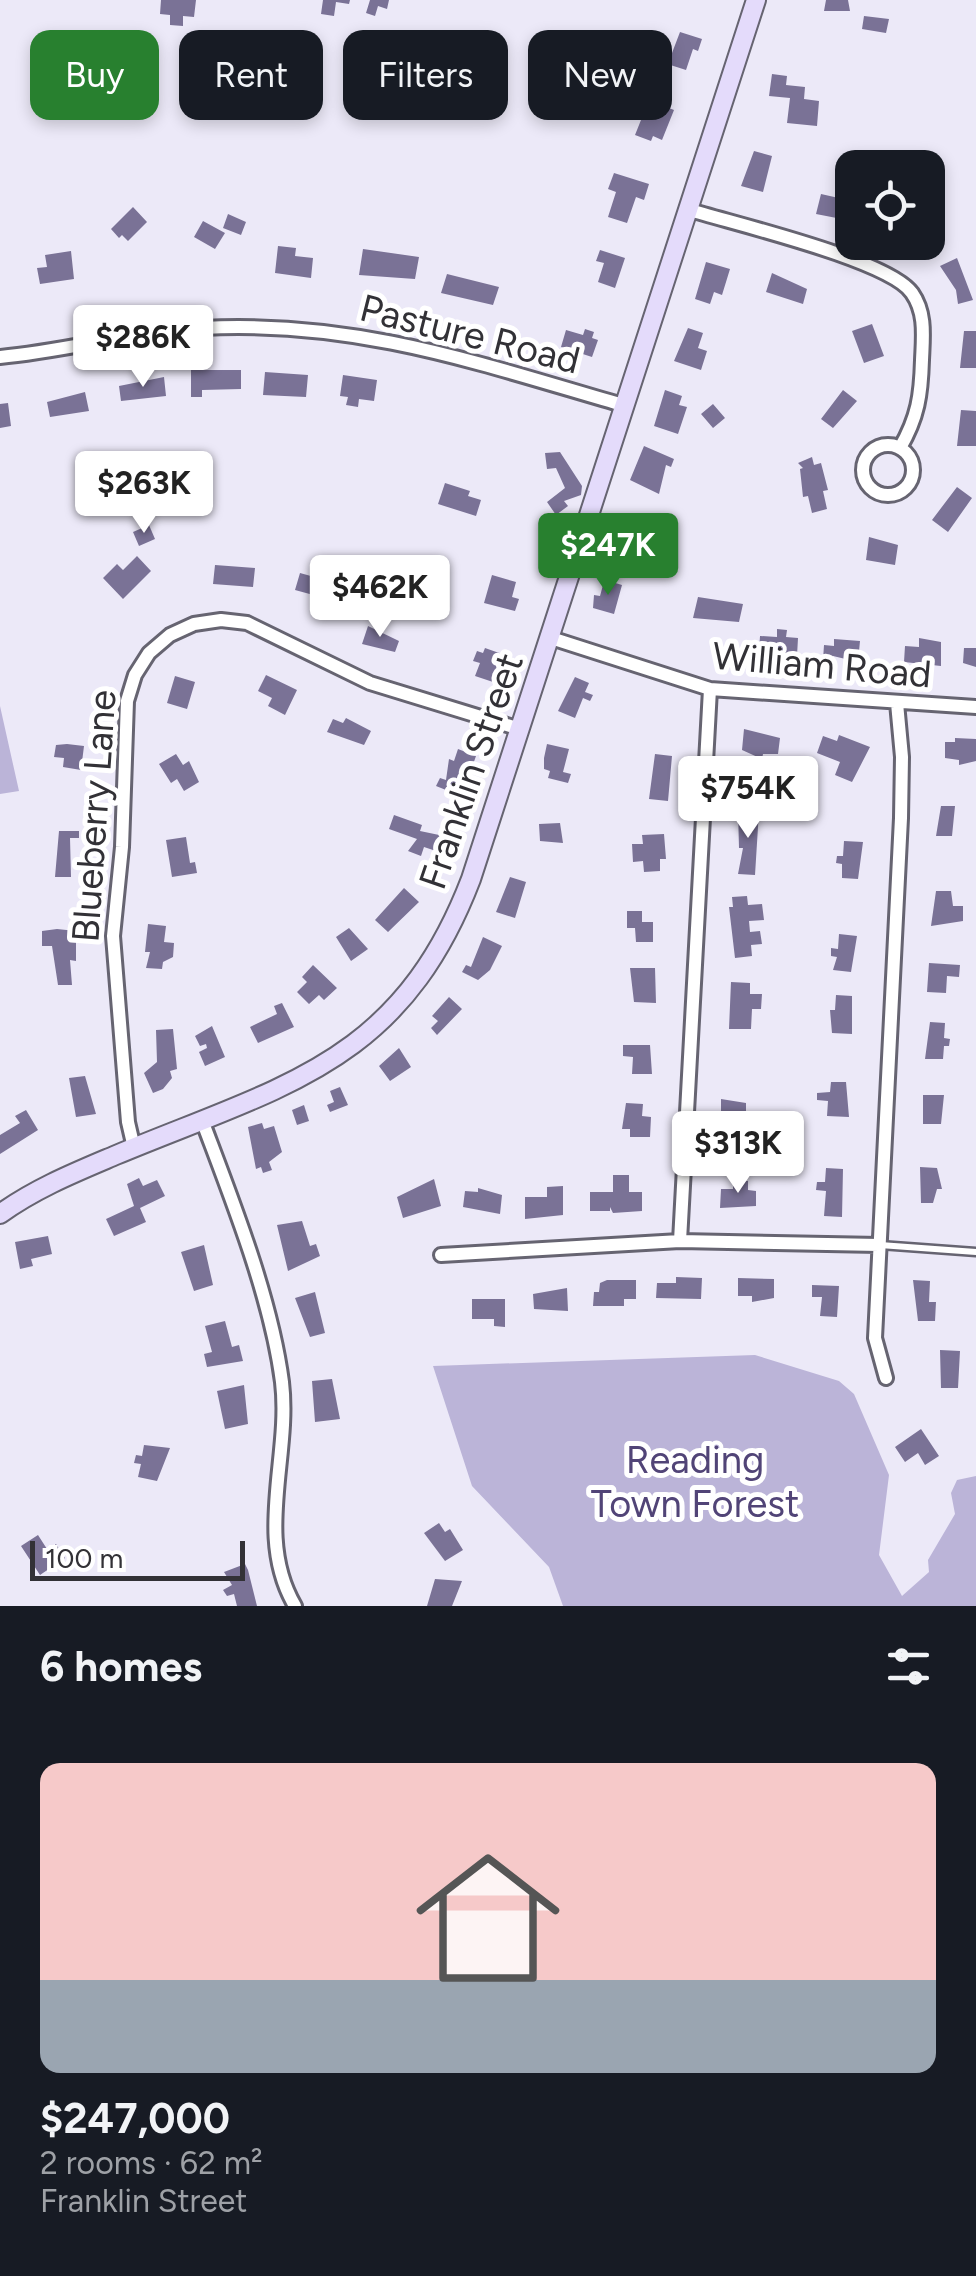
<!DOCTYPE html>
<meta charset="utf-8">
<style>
:root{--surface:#171b24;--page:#242831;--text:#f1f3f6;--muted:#9ea1a6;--line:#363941;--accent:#28802f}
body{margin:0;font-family:Figtree,sans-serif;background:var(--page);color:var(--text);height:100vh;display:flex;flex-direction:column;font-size:38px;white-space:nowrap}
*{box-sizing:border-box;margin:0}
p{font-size:32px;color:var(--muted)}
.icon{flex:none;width:55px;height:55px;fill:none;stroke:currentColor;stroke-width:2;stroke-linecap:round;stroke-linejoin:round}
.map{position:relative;height:1606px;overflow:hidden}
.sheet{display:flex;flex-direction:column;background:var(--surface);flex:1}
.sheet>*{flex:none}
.banner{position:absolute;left:30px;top:30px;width:918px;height:90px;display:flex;gap:20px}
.buttons{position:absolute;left:835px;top:150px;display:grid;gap:20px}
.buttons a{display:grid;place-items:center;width:110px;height:110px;border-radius:20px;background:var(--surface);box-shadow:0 5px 15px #0003;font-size:50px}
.scale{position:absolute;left:30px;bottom:25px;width:215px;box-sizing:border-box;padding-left:10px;border:5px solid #323136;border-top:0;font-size:28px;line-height:35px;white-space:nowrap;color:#323136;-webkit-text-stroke:8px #fff;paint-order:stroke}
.price{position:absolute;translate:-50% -85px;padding:0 22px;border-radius:10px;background:#fff;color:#222;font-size:32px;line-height:65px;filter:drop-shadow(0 2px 5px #0008)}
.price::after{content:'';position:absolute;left:50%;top:60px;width:30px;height:22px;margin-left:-15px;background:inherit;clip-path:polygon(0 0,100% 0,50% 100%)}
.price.on{background:var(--accent);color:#fff}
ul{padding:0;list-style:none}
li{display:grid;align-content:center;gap:20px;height:530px;padding:0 40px}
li+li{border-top:2px solid var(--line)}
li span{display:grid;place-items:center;height:310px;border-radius:20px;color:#555}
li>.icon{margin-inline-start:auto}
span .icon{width:180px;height:180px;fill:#fffc;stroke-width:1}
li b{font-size:42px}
h2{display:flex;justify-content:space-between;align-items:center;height:120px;padding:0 40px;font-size:42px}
.chip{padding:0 35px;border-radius:20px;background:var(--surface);box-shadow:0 5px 15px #0003;font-size:35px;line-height:90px}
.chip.on{background:var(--accent);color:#fff}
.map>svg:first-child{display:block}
</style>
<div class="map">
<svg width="976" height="1606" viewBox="0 0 976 1606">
<rect width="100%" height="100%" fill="#ece9f8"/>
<path fill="#bbb4d8" d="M0 706 19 791 0 794Z
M755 1355 839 1381 854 1394 889 1475 879 1555 902 1596 929 1572 928 1560 955 1514 951 1493 957 1480 976 1476V1606H563L549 1567 472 1486 433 1366Z"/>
<path fill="#7a7296" d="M161 0H196L194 17 183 16V26L170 25V15L160 14Z
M323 0H350L349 4 336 2 334 16 321 14Z
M370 0H389L387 9 378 6 375 16 366 13Z
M826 0H848L850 11H824Z
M864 16 889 19 886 33 862 29Z
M680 32 702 39 698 51 693 49 686 70 661 62 665 51 672 53Z
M772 74 787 76 786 85 805 87 804 99 819 101 817 126 787 123 790 98 769 96Z
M649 100 674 110 662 140 653 136 651 141 635 135Z
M754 151 772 156 763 192 741 186Z
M614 173 649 184 644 200 636 197 627 223 608 217 616 192 608 189Z
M821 194 852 201V221L816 214Z
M133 207 147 222 128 241 122 235 119 238 111 229Z
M228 214 246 222 241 235 223 228Z
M203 221 225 233 215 249 194 237Z
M278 246 296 248 295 256 313 258 311 278 275 273Z
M363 249 419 257 415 279 359 275Z
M600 250 625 258 615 288 598 282 604 263 596 261Z
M71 251 74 279 40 284 37 268 47 267 45 255Z
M957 258 973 300 958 304 956 290 940 266Z
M706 262 730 269 722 295 714 292 710 304 695 299Z
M772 273 807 289 803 304 766 292Z
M447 274 499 287 493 305 441 293Z
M872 324 884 356 864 363 852 331Z
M688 328 703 333 698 348 707 351 701 370 674 361Z
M585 329 594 332 592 338 598 340 592 357 561 347 566 330 583 335Z
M964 331H976V368H960Z
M191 370H241V389L202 390V397H191Z
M265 372 308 375 306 397 263 395Z
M343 375 377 380 374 401 359 399 358 407 346 405 348 397 340 396Z
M164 377 166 396 121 401 119 386Z
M665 390 682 396 679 405 687 407 678 434 654 426Z
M843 390 857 401 833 428 821 419Z
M85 392 89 411 50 417 47 402Z
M8 403 11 426 0 428V404Z
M713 404 725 418 713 428 701 414Z
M961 410 976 411V446H957Z
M644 446 674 459 671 467 666 465 659 494 630 480Z
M560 452 582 486 581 495 564 501 568 506 556 515 547 502 565 488 556 468 547 469 545 453Z
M812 457 814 465 821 463 828 490 823 491 827 509 812 513 808 496 803 497 800 469 803 468 798 463Z
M445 483 470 491 468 496 481 500 476 516 438 504Z
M957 487 972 498 948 532 932 520Z
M644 520 664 527 650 567 633 561Z
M149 525 155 539 139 546 133 532Z
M869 537 898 545 895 565 866 560Z
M137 556 151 571 123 599 103 578 117 564 123 570Z
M215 565 255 568 253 587 213 584Z
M321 567 336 571 328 599 295 590 300 573 318 578Z
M492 575 516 582 512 597 519 599 515 611 484 603Z
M612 582 622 585 614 614 593 608 594 595 600 596 603 585 610 587Z
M698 597 743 604 739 622 693 618Z
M368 626 399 641 395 652 362 644Z
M777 629 787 630 786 637 798 638 797 656 759 651 760 636 777 637Z
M919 638 941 642V666L904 662 905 646 919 647Z
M834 639 860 641 858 662 833 656 832 661 823 660 824 645 834 646Z
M485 648 502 654 493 682 475 676 480 663 473 661 477 651 483 653Z
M964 648H976V667L963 663Z
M266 675 297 690 285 715 268 706 272 698 258 691Z
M175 676 195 682 187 709 167 703Z
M575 677 589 683 585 692 593 695 590 701 583 698 575 718 558 711Z
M346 718 371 731 364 745 327 732 333 719 343 723Z
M744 729 780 738 778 754H763L762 759 742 750Z
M839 735 870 747 852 782 835 775 840 762 817 753 823 736 837 741Z
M955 738 976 739V761L959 765V760L945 758V742H955Z
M67 744 84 746 81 770 63 767 64 758 54 757 56 745Z
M547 744 569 749 563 772 571 774 568 783 548 778 550 771 544 769V758Z
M458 749 476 756 470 773 461 788 448 783 446 790 436 786 440 778 446 780 449 759 454 761Z
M176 754 183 765 189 761 199 782 184 791 177 779 171 783 159 764Z
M655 754 672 756 668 801 649 799Z
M941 806H955L952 836H936Z
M738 810 759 811 755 875 738 874 743 848H739Z
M394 815 422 825 420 831 444 836 439 852 424 847 421 856 408 851 417 839 389 829Z
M560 823 563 843 540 841 539 824Z
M59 831H79V838H70L71 877H55Z
M664 834 666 859H660V871L644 872 643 861 633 862 632 844H643L642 835Z
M186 837 190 863 195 862 197 873 172 877 166 840Z
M844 841 863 842 858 879 842 878V864L836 863 837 856H843Z
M510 877 526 882 515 918 496 912Z
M404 888 419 902 388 932 375 920Z
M936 891H951L953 906H963V921L931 926Z
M747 896 748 905 762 904 764 920 749 921 750 932 760 931 762 944 751 945 752 956 735 958 729 907H733L732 897Z
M627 911H642V922H653V942H636L635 928H627Z
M148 924 166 926 164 942 174 943 173 957 163 962 162 969 146 968 150 952H145Z
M349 928 368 949 351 961 336 937Z
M57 929 76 931V961L70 960 72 985H58L52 946H42V931Z
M839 934 857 936 851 972 833 970 837 957 831 956V948L838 949Z
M483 937 502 946 490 970 478 980 462 972 466 965 471 967Z
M929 963 960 965 959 977 947 976 946 993 927 992Z
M313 965 337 988 324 1000 319 995 309 1004 297 992 307 982 302 977Z
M630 968H655L656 1003 634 1002Z
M731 982 750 983V994H762L761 1009H752L751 1029H729Z
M836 995 852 996V1034L832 1033 830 1010H835Z
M449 997 462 1009 437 1035 431 1028 438 1021 432 1016Z
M282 1003 294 1027 258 1043 250 1027 277 1014 274 1006Z
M930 1022 945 1023 944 1038 950 1039 949 1046H944L943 1059H925Z
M212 1026 225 1057 205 1066 199 1052 207 1048 206 1044 200 1046 195 1036Z
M173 1029 177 1069 170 1071 172 1078 163 1089 153 1093 144 1073 157 1062 156 1030Z
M623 1045H650L652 1074H632L633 1057 623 1056Z
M399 1048 411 1067 390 1081 379 1066Z
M85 1076 96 1114 76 1117 69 1078Z
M831 1082H846L849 1117 827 1116 828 1101 817 1100V1093L830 1092Z
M340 1087 348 1105 330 1112 327 1105 334 1102 330 1091Z
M923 1095H944L941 1124H923Z
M721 1099 746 1103V1111H739V1127H721Z
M626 1103 643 1104 642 1116 651 1117 650 1137H630V1129H622Z
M304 1105 309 1121 297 1125 292 1110Z
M26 1110 38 1130 0 1154V1135L20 1123 15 1116Z
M262 1123 264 1129 274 1126 282 1152 269 1162 272 1170 263 1173 261 1167 256 1169 248 1127Z
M920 1167 937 1168 942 1189H937L933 1203H921Z
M826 1168 843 1169 842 1217 824 1216 826 1191 816 1190 817 1182H825Z
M613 1175H629V1192H642V1211L613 1213 610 1207V1211H590V1192H613Z
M139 1178 143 1186 157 1180 165 1196 140 1208 146 1222 114 1236 106 1219 134 1206 127 1184Z
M434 1179 441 1206 403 1218 397 1197Z
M733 1180 748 1181V1190L756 1191V1206L720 1208 721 1189H733Z
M563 1186V1215L525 1219V1197H547V1187Z
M478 1188 502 1195 500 1214 463 1207 465 1191 478 1192Z
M302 1221 310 1246 316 1244 320 1256 288 1271 277 1225Z
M48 1236 52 1254 31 1259 33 1266 20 1269 15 1242Z
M204 1245 213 1285 194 1291 181 1252Z
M676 1277 702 1278 701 1299 656 1298 657 1283H676Z
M738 1278 774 1279V1298L752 1302V1296H738Z
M607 1280H636V1299H624V1306H593L594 1292H599L600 1283Z
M913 1280 930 1281 929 1302H936L935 1321H918Z
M812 1285 839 1286 837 1317 820 1316 822 1297H812Z
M567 1288 568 1311 534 1309 533 1294Z
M315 1292 325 1333 310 1337 295 1298Z
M472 1299H505V1327L494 1326V1319H472Z
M225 1321 232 1347 239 1345 243 1361 207 1367 204 1354 212 1352 205 1326Z
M940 1350 960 1351 958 1388H941Z
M332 1379 340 1419 315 1422 312 1381Z
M244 1385 248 1424 225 1429 217 1391Z
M921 1429 939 1456 925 1465 918 1453 905 1462 895 1447Z
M144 1445 170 1448 157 1481 138 1477 141 1464 134 1463 136 1455 142 1456Z
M439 1523 445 1532 450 1529 463 1550 445 1561 424 1533Z
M38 1535 47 1549 56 1544 65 1558 40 1575 21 1546Z
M245 1564 248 1570 257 1606H237L234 1594 227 1596 223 1590 232 1585 224 1572Z
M435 1579 462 1581 452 1606H427Z"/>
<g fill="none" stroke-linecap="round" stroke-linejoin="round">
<g stroke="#666471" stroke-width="11">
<path id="lane" d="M880 1245 976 1252"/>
</g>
<g stroke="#666471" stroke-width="18">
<path id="street" d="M690 210C735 224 889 260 912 293 926 313 923 336 922 360 921 395 918 417 900 448
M0 357C68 351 134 331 203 328 358 320 480 364 626 406
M863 470a25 25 0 1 1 50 0a25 25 0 1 1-50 0Z
M551 638 710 689 976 707
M202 1120C232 1200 271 1297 282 1382 291 1457 254 1536 295 1606
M134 1148 128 1122 113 936 122 847 127 701 135 675 149 653 170 635 194 624 221 620 247 623 370 683 520 729
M680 1241 710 689
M441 1255 680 1241 879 1245
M886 1378 875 1338 901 818 902 757 897 703"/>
</g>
<g stroke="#666471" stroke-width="22">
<path id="secondary" d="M0 1214C36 1188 76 1172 116 1155 284 1085 400 1064 471 879L756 0"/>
</g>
<use href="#lane" stroke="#fff" stroke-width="6"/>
<use href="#street" stroke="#fff" stroke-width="12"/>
<use href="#secondary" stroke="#e4dbfb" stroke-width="18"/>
</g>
<g text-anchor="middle" stroke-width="10" stroke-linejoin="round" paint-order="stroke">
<g font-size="38" fill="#323136" stroke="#fff">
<text transform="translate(470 334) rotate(14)" y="13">Pasture Road</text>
<text transform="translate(822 665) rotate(5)" y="13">William Road</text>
<text transform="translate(471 771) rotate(-71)" y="13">Franklin Street</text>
<text transform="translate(94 816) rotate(-86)" y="13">Blueberry Lane</text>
</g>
<g font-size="38" fill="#514477" stroke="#fff">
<text x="695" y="1473">Reading<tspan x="695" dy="44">Town Forest</tspan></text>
</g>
</g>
</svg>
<div class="buttons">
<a><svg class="icon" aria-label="locate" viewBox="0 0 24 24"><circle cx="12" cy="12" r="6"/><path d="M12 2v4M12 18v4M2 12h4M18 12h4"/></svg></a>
</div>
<div class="scale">100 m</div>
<b class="price" style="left:143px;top:390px">$286K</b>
<b class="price" style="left:144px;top:536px">$263K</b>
<b class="price on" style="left:608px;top:598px">$247K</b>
<b class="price" style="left:380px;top:640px">$462K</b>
<b class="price" style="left:748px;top:841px">$754K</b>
<b class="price" style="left:738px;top:1196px">$313K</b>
<div class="banner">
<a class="chip on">Buy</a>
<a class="chip">Rent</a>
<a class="chip">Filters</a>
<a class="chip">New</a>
</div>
</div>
<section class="sheet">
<h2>6 homes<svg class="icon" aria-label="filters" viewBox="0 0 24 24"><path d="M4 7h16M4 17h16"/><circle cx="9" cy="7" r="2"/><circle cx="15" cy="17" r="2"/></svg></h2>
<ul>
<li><span style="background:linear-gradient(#f6c9c9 70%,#9aa5b1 0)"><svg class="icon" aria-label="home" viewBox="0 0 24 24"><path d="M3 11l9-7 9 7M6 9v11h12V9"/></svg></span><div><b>$247,000</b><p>2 rooms · 62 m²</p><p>Franklin Street</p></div></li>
</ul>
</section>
